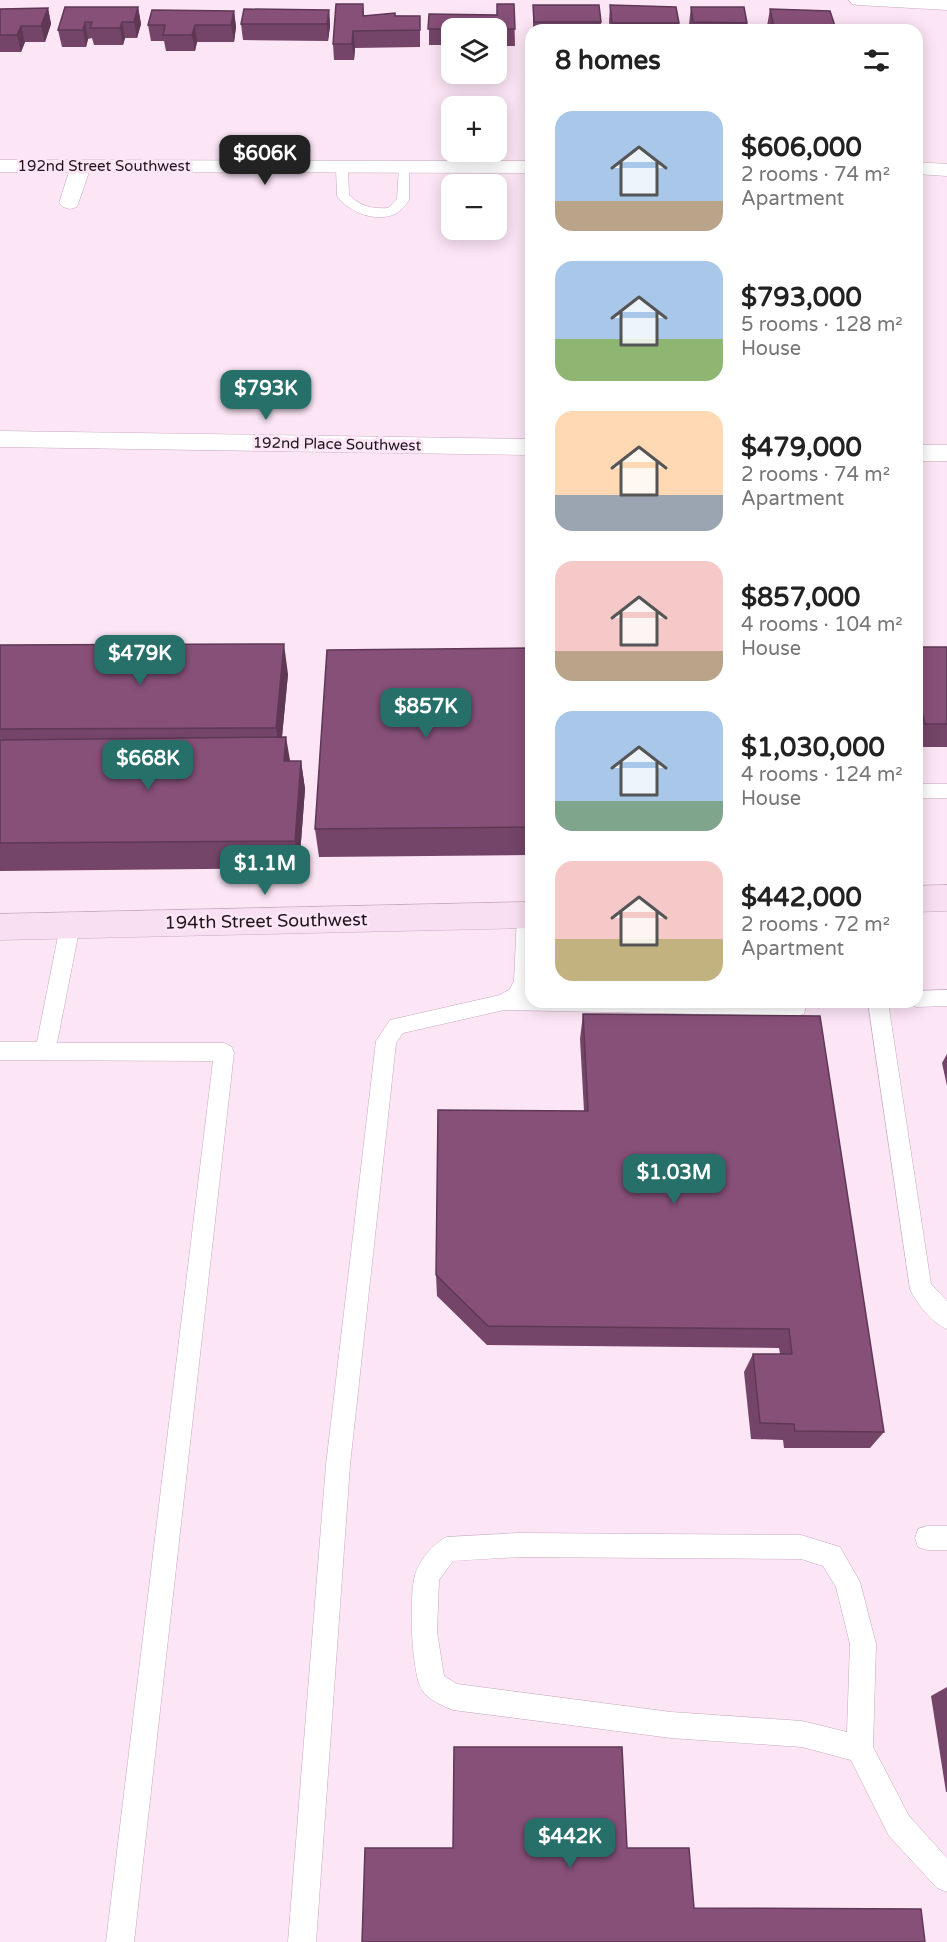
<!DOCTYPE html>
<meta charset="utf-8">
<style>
:root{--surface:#fff;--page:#f6f6f6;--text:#222;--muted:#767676;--accent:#27706a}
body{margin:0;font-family:"Varela Round",sans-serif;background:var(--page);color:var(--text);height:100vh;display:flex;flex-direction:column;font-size:22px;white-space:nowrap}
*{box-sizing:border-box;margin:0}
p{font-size:20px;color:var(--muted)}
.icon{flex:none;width:33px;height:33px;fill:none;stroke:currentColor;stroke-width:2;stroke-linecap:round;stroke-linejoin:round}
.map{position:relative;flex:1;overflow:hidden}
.panel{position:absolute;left:525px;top:24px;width:398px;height:984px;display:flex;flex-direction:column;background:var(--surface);border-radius:18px;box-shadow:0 3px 15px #0003}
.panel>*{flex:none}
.fabs{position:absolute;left:441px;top:18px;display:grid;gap:12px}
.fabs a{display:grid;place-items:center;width:66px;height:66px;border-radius:12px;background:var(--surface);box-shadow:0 3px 15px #0003;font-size:30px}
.price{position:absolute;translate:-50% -51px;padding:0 14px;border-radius:12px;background:var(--accent);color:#fff;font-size:20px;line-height:39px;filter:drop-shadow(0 2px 3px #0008)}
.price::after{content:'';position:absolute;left:50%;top:36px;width:18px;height:14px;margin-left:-9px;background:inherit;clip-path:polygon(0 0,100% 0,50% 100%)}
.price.selected{background:#222;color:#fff}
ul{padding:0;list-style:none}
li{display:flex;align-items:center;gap:18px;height:150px;padding:0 30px}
li span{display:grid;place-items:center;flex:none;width:168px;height:120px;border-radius:18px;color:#555}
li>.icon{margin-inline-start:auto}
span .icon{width:72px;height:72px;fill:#fffc;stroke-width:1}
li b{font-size:26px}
h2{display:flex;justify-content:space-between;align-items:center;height:72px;padding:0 30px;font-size:26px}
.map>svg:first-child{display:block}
</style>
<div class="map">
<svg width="947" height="1942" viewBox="0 0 947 1942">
<rect width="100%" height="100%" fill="#fce5f5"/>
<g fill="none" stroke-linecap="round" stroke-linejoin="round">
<g stroke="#c5aabd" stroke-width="1">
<path id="lane" d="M342 163 348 167 349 195C362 207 372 209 388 208L397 199 399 167 405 163 409 164V200C406 205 400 212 395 214 375 223 349 212 337 196L336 167Z
M916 784H947V798H916Z
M526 907 531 909V988L528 994H531V1002H807L804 1014 797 1016 504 1010 403 1033 396 1043 350 1465 316 1942H288L326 1465 376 1041 390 1020 500 995 510 989 514 981 517 915 519 910Z
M70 918 77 921 80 926 57 1043H224L231 1046 234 1052 134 1942H106L213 1061 0 1060V1042H37L60 926 63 921Z
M947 990V1006L916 1007 908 1002H916V991Z
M868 1002H888L931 1284 947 1301V1329C932 1323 916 1303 910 1289Z
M927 1526H947V1550H927L918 1547 915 1538 918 1529Z
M519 1533 801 1535 840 1547 860 1582 876 1644 873 1747 909 1816 947 1858V1892L937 1888 889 1836 851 1760 802 1747 671 1738 453 1710C443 1706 427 1699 422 1690 411 1672 409 1596 415 1575 419 1561 434 1542 447 1537ZM519 1557 801 1559 823 1566 836 1587 850 1644 847 1732 802 1721 671 1712 457 1684 444 1676 437 1632 439 1580 453 1561Z"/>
</g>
<g stroke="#c5aabd" stroke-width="1">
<path id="street" d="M849 0H947V10L858 5 852 4Z
M0 160 531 161V173L89 172 77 207 70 209 63 207 59 203 69 172H0Z
M916 162 947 164V176L916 174Z
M0 431 531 439V455L0 447Z
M916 445H947V461H916Z"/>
</g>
<g stroke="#c5aabd" stroke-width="1">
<path id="secondary" d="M947 885V911L916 912V886Z
M531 902V928L0 940V914Z"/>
</g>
<use href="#lane" fill="#fff" fill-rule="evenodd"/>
<use href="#street" fill="#fff" fill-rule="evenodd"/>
<use href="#secondary" fill="#f8dff1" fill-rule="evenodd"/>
</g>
<path fill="#744568" d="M363 4 364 15 420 16V47L355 48 354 60H334L333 44Z
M497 4H514L515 46H496V28H452V45H429V14L497 15Z
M533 5 601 22V30H533Z
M610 5 679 23 678 30H610L609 22Z
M138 7 141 24 137 38H125L123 45H94L92 38 88 39 86 47H62L58 30Z
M691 7 747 23 746 30H690L689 24Z
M48 8 51 24 45 42H25L21 52H0V9Z
M770 9 835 26 834 30H768L767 26Z
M329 10 330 26 328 41 243 40 241 24Z
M234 11 236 27 234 42H197L195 51H166L164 41H151L148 25Z
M0 645 288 674 282 737 290 761H301L305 789 299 868 0 871Z
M916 647H947V747H916Z
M531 648V855L319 857 315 829Z
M583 1014 884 1432 870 1448H784L783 1440 751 1439 744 1372 753 1354H780L779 1348 487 1345 437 1296 436 1275 584 1111 580 1039Z
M947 1054V1086L942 1063Z
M947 1687V1792H946L931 1696Z"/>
<path fill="#5e3855" d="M138 7 141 24 137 38 134 22Z
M48 8 51 24 45 42 41 26Z
M329 10 330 26 328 41 327 24Z
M234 11 236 27 234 42 231 25Z
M85 22 88 39 86 47 83 30Z
M122 22 125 38 123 45 120 28Z
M195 25 197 42 195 51 192 35Z
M21 26 25 42 21 52 17 35Z
M353 31 355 48 354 60 352 44Z
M284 644 288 674 280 757 276 728Z
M286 737 291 766 284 761Z
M301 761 305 789 299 868 295 841Z"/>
<path fill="#875079" stroke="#5e3855" stroke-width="1.5" d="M336 4H363V16L395 13V16H420V30L353 31 352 44H333Z
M497 4H514L515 29H428L429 14 497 15Z
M533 5H599L601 22H534Z
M610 5 676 7 679 23H612Z
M65 7H138L134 22H122L120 28H90L92 22H85L83 30H58Z
M691 7H744L747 23 693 22Z
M48 8 41 26H21L17 35H0V9Z
M244 9 329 10 327 24H241Z
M770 9 830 11 835 26 774 28Z
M152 10 234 11 231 25H195L192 35H163L165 25H148Z
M284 644 276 728 0 729V645Z
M916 647H947V724H925L916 689Z
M531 648V827L315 829 327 650Z
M286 737 284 761H301L295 841 0 843V740Z
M583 1014 820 1016 884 1432 795 1431 794 1424 760 1423 753 1354H792L789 1329 488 1326 436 1275 438 1110 588 1111Z
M454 1747H622L627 1848H689L694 1908 921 1909 925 1942H362L365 1848H453Z"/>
<g text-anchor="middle" stroke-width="6" stroke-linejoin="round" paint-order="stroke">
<g font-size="15" fill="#1f151c" stroke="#fce5f5">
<text x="104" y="171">192nd Street Southwest</text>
<text transform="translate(337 444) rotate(1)" y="5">192nd Place Southwest</text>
</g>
<g font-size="18" fill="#1f151c" stroke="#fce5f5">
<text transform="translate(266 921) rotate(-1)" y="6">194th Street Southwest</text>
</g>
</g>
</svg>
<div class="fabs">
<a><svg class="icon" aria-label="layers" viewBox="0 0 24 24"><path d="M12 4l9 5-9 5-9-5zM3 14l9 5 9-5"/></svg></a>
<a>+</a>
<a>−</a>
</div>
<b class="price selected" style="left:265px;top:186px">$606K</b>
<b class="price" style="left:266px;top:421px">$793K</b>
<b class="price" style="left:140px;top:686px">$479K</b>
<b class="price" style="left:426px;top:739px">$857K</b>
<b class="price" style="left:148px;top:791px">$668K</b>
<b class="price" style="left:265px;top:896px">$1.1M</b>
<b class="price" style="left:674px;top:1205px">$1.03M</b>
<b class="price" style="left:570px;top:1869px">$442K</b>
<section class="panel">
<h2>8 homes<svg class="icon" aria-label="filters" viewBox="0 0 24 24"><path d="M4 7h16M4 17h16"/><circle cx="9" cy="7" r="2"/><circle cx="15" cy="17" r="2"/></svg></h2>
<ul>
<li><span style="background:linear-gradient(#a9c7e8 75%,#b9a48a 0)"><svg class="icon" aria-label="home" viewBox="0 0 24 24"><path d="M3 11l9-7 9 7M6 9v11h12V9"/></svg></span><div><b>$606,000</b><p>2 rooms · 74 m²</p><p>Apartment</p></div></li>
<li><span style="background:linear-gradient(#a9c7e8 65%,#8fb573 0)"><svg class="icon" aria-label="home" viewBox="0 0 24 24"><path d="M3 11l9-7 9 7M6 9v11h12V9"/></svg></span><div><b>$793,000</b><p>5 rooms · 128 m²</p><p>House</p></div></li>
<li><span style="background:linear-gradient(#ffd9b3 70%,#9aa5b1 0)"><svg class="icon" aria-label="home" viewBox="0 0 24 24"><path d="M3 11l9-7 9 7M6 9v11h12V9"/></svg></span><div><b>$479,000</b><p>2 rooms · 74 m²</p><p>Apartment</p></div></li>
<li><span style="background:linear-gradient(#f6c9c9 75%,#b9a48a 0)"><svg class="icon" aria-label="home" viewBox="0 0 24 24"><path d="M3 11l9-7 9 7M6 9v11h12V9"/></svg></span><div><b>$857,000</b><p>4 rooms · 104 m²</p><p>House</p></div></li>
<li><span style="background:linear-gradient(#a9c7e8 75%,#7fa58c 0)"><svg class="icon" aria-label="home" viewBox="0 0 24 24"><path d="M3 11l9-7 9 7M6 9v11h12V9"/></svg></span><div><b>$1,030,000</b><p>4 rooms · 124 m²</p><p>House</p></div></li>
<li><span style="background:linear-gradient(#f6c9c9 65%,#c2b280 0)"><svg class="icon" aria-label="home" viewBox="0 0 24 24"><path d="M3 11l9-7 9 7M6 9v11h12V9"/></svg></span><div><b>$442,000</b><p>2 rooms · 72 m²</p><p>Apartment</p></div></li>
</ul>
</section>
</div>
